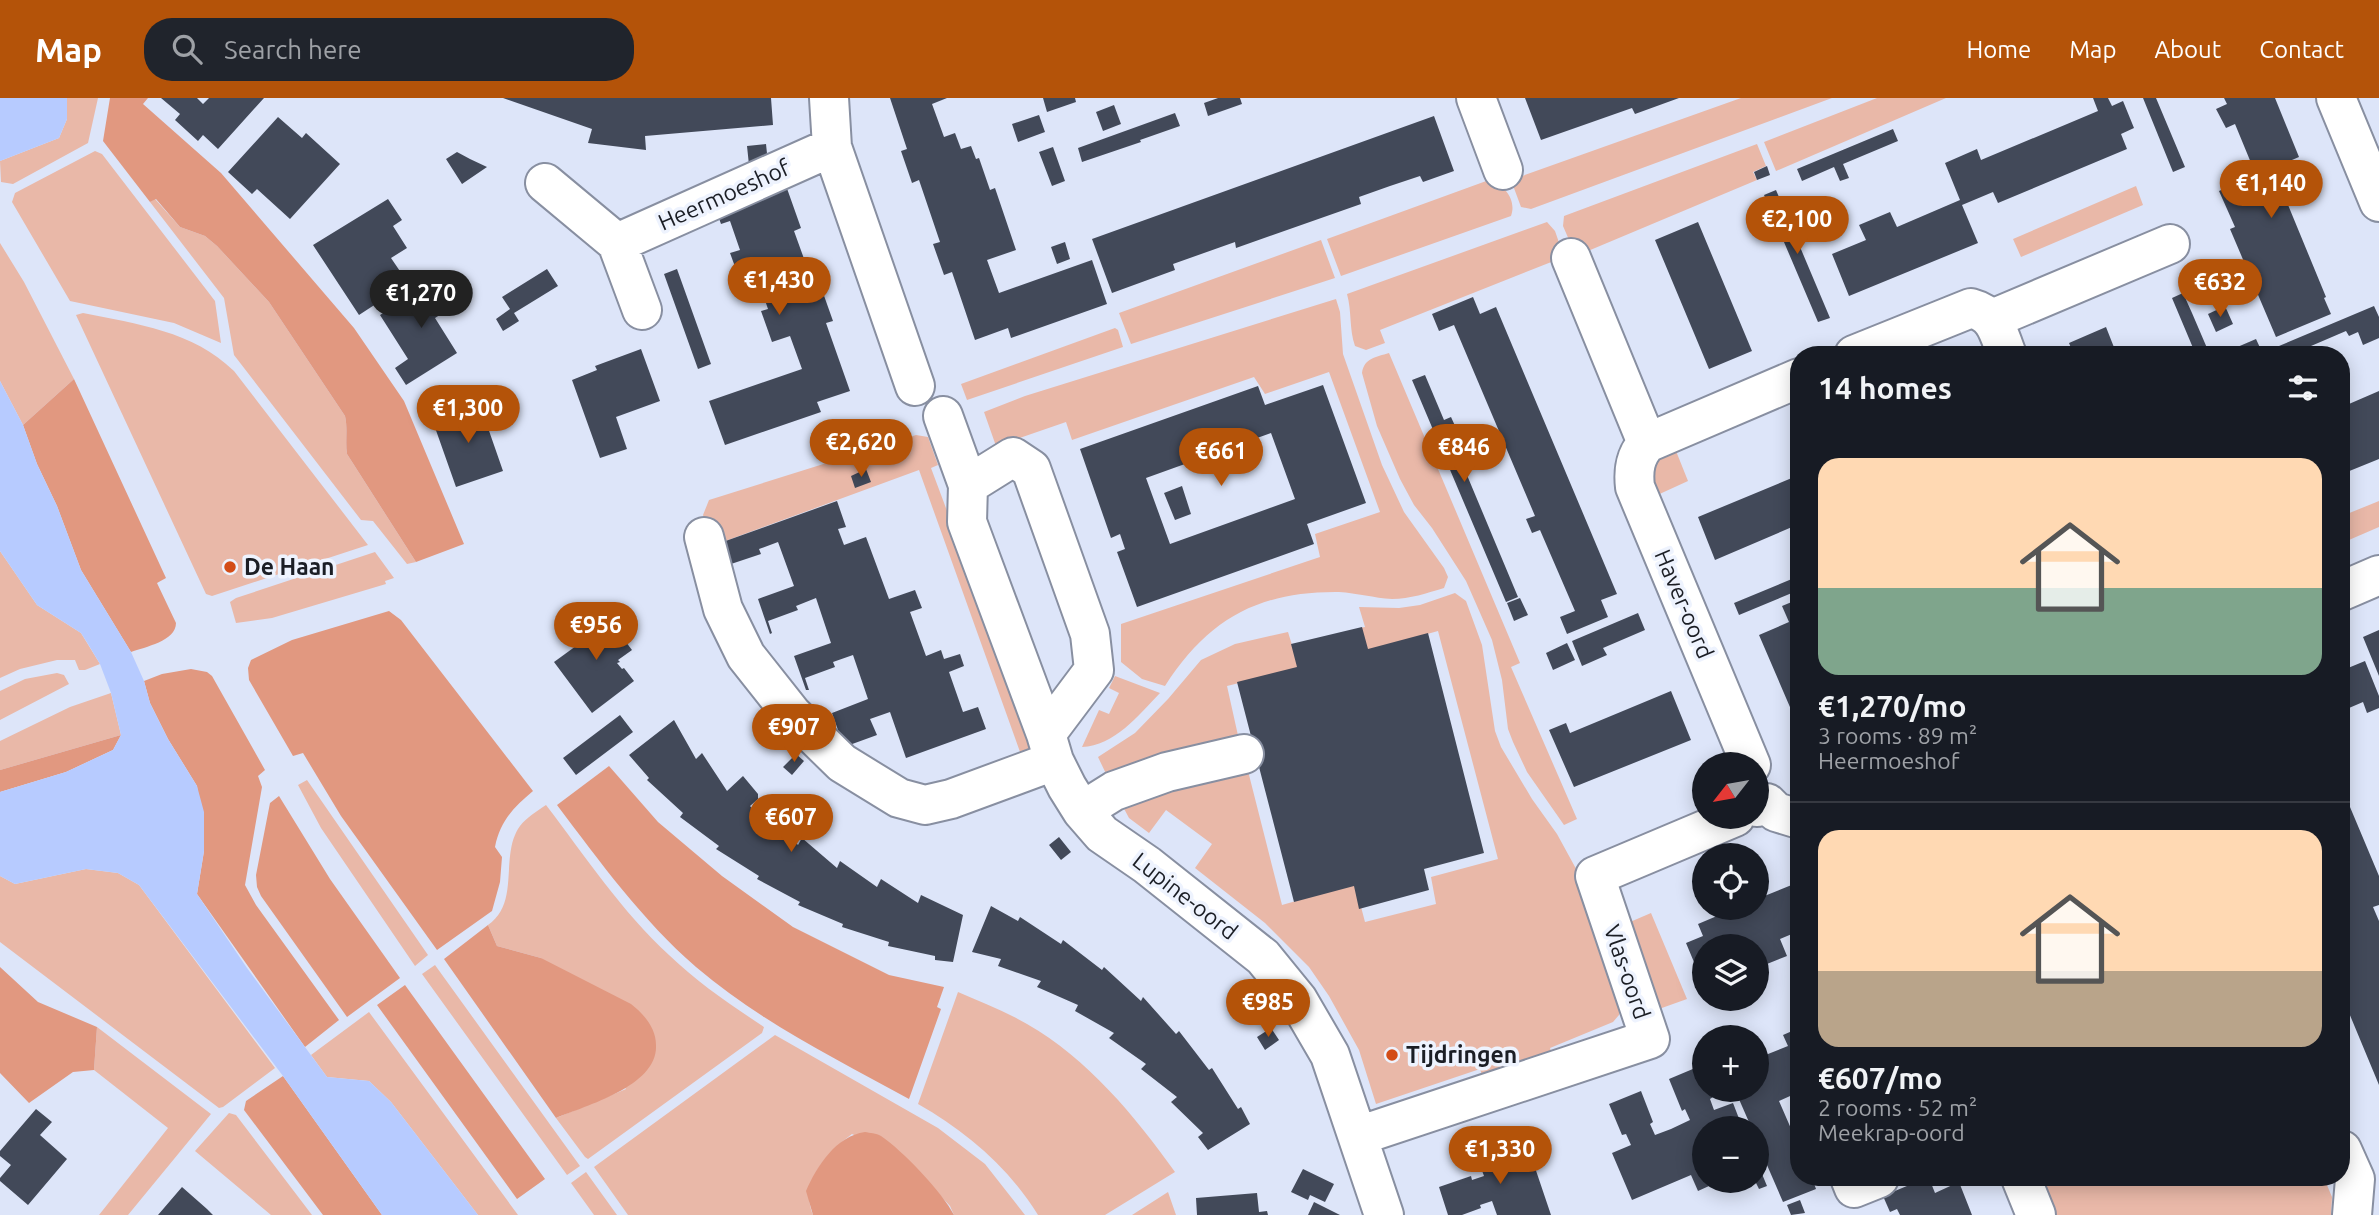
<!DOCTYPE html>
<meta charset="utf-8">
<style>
:root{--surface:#171b24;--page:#20242c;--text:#f1f3f6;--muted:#9ea1a6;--line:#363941;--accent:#b45309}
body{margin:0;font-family:Ubuntu,sans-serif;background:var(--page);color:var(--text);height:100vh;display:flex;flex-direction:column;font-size:26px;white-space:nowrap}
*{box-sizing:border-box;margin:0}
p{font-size:23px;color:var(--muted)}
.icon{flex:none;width:38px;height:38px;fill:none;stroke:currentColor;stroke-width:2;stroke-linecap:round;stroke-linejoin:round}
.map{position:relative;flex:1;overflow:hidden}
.details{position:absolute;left:1790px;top:248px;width:560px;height:840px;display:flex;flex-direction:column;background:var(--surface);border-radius:28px;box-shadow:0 4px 18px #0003}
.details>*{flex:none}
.needle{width:46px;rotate:239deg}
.buttons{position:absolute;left:1692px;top:654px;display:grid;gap:14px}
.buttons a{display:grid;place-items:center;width:77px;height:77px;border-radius:50%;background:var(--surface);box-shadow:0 4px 18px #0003;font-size:35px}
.price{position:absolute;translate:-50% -60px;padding:0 16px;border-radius:24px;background:var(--accent);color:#fff;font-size:23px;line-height:46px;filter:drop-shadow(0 2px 4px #0008)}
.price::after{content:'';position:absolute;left:50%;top:42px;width:21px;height:16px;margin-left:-10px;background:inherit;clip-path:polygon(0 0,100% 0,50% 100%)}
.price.active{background:#222;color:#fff}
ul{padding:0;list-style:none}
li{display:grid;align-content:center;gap:14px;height:371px;padding:0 28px}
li+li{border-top:2px solid var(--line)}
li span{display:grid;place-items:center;height:217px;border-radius:21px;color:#555}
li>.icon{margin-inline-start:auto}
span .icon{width:126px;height:126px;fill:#fffc;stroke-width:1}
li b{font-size:30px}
h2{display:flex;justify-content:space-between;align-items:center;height:84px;padding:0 28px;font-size:30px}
header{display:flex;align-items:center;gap:42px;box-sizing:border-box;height:98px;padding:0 35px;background:var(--accent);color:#fff}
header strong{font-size:33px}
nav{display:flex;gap:38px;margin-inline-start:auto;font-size:24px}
.search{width:490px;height:63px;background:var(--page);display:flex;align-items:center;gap:18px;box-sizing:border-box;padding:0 24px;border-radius:28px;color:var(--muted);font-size:26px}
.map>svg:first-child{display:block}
</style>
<header>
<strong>Map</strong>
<div class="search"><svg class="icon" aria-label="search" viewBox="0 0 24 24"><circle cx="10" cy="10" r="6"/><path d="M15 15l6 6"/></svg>Search here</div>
<nav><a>Home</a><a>Map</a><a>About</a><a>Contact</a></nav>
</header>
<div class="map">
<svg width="2379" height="1117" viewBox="0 0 2379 1117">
<rect width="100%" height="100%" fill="#dde5f9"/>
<path fill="#e9b8a8" d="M67 0H98L88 45 13 86 1 84 0 63 59 40 67 21Z
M1741 0H1832L1531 111 1521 109 1511 82Z
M1877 0H1946L1776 73 1764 44Z
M1757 46 1766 68 1753 74 1757 82 1576 158 1563 128 1564 118Z
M95 53 102 56 215 203 221 245 174 225 70 203 12 104 15 95Z
M1489 82C1504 86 1517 102 1511 118L1341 178 1327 141Z
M2136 88 2143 107 2021 159 2013 141Z
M155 101 180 129 205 138 217 148 269 204 345 318C348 331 345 343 347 356L416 464 407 466 373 423 361 422 234 257 224 200 150 104Z
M1547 124 1555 133 1564 159 1380 232 1385 245 1366 252 1355 248C1349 231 1352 214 1347 196Z
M1321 142 1335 180 1131 246 1119 215Z
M0 145 24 184 74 281 23 327 0 283Z
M1336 201 1340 214 1343 256 1382 367 1404 414 1444 470 1448 479 1444 490C1427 495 1410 501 1392 501 1374 500 1357 495 1339 494 1259 493 1208 521 1165 588L1142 581 1121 564V526L1320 459 1315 436 1380 414 1329 274 1265 296 1254 279 1072 342 1066 324 996 348 984 314 1025 298Z
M83 215C137 226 193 233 234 273L368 447 212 498 206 496 76 217Z
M1115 230 1118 232 1123 249 967 302 961 286Z
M1389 255 1520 565 1511 569 1577 721 1564 727 1527 674 1513 644 1508 631 1502 582 1492 542 1466 483 1432 430 1414 407 1400 381 1377 328 1362 275C1364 260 1376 259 1389 255Z
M916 337 928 339 938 367 931 370 1039 659 1024 665 919 372 720 445H714L703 417 709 402Z
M1674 348 1688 383 1653 399C1649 374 1654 363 1674 348Z
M2379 403V429L2342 445V418Z
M0 453 37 507 81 535 100 566 85 572H79L75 562H57L20 571 0 580Z
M375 454 394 480 385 483 386 486 272 520 236 525 230 504 236 500Z
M1455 495 1466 503 1482 547 1495 633 1501 649 1532 701 1557 736 1580 778 1621 907 1619 917 1613 924 1550 950 1554 962 1485 986 1480 971 1376 1006 1359 952 1329 898 1309 869 1265 825 1195 770 1212 746 1166 712 1149 735 1129 720 1121 705 1247 669 1282 807 1355 786 1365 824 1436 806 1431 779 1498 761 1438 533 1366 553 1360 530 1365 529 1359 509 1399 510 1420 507Z
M1288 534 1299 570 1227 588 1239 642 1110 684 1098 659 1135 635 1168 601 1201 562 1235 546Z
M57 575 64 577 69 586 0 622V593L25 581Z
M1115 578 1160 595C1139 617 1114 648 1082 649L1099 612 1109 616 1119 595 1109 590Z
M111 595 121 637 0 672V643L70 609Z
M307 682 428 857 415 868 321 730 298 687Z
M546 707C585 758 622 814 669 857 698 885 731 907 764 929L762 935 588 1061 585 1059 556 1020 626 991 541 860 497 848 488 827C521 805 499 757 520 728 526 720 537 713 546 707Z
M86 771 118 775 139 787 275 970 223 1009 219 1010 0 844V778L15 786Z
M1651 815 1687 901 1659 911 1630 824Z
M435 867 580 1068 567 1077 422 876Z
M958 894C981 904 1005 913 1027 926 1088 961 1135 1018 1175 1074L1105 1117H1038C1009 1070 966 1033 918 1006Z
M369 914 518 1117H478L391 1004 369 983 327 979 311 957Z
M97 929 211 1016 128 1117H99L168 1030 94 972Z
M775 937 938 1030 985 1066 1025 1117H954L950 1108 910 1065 852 1036C827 1055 799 1084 813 1117H628L594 1069Z
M229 1015 236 1017 312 1117H271L195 1053Z
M586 1074 617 1117H594L571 1085Z
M2041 1080H2324L2332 1099 2331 1117H2046Z
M1168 1094 1176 1117H1132Z"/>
<path fill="#e19880" d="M110 0H148L143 6 221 75 354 230 404 303 464 446 416 464 347 356C345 343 348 331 345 318L269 204 217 148 205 138 180 129 156 101 150 104 103 43Z
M74 281 166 480 157 485 176 525C176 543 145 549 131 554L81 472 57 408 37 366 23 327Z
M389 513 401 522 533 693C514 709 500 723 495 749L502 759 500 784 492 813 437 852 341 718 303 655 293 658 249 582 248 570 251 562 292 542Z
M191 571 207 574 212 578 265 672 258 678 262 689 245 787 256 807 339 922 305 949 197 796 204 753 197 688 168 641 150 605 144 583 162 576Z
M121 637 113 652 66 674 0 694V672Z
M609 668 658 724 722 778 793 829 889 877 944 889 937 909 941 911 909 1001C836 961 759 923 696 869 642 822 600 764 557 707Z
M279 698 330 781 400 880 347 919 261 798 257 789 256 777 270 705Z
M488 827 497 848 541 860 631 906C644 916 656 930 656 947 658 988 587 1007 556 1020L444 861Z
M0 869 38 904 97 929 94 972 73 974 29 1005 0 975Z
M405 887 545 1081 517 1101 377 907Z
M283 978 382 1117H323L244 1012 246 1003Z
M865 1034C870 1035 876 1035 881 1038 902 1052 943 1095 954 1117H813L806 1093C817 1068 836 1038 865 1034Z"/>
<path fill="#b7cbff" d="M0 0H67V21L59 40 0 63Z
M0 283 23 327 37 366 57 408 81 472 131 554 144 583 150 605 168 641 197 688 204 714V753L197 796 247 870 327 979 369 983 391 1004 478 1117H382L283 978 139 787 118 775 86 771 15 786 0 778V694L66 674 113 652 121 637 111 595 100 566 88 546 81 535 37 507 0 453Z"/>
<path fill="#424959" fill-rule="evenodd" d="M161 0H197L203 6 209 0H264L218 51 203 37 198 43 175 22 180 16Z
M503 0H771L773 27 645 38 646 52 588 45 592 31Z
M890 0H947L932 6 944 39 955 35 961 51 971 48 976 61 979 60 990 92 995 90 1016 152 987 162 999 195 1092 162 1107 206 1011 240 1008 230 975 242 952 174 944 177 933 146 940 144 919 82 912 85 901 53 907 51Z
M1043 0H1075L1076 4 1047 14Z
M1218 0H1240L1242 6 1208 18 1204 5Z
M1525 0H1679L1635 16 1632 10 1541 42Z
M2093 0H2108L2112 8 2123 3 2134 30 2121 36 2127 51 1998 105 1993 94 1962 107 1978 145 1849 198 1832 156 1866 142 1859 127 1890 114 1897 129 1960 102 1945 65 1977 51 1981 62 2098 13Z
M2143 0H2156L2185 69 2173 74Z
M2224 0H2275L2299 59 2262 75 2275 106 2286 102 2326 199 2324 200 2331 216 2276 239 2230 131 2235 129 2219 93 2256 77 2235 26 2226 30 2216 11 2227 6Z
M1114 7 1121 26 1103 33 1096 14Z
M1175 15 1180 28 1140 42 1141 44 1082 64 1078 50Z
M1039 17 1045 34 1018 44 1012 26Z
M1434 18 1454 73 1423 84 1420 78 1390 88 1359 99 1361 106 1236 150 1235 144 1173 166 1175 172 1112 195 1092 141Z
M278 19 302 40 306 35 340 66 290 121 257 91 252 96 228 74Z
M1893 31 1898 43 1843 66 1849 80 1840 83 1834 69 1802 83 1797 71Z
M766 46 768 65 749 67 747 48Z
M1053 49 1065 83 1052 88 1039 54Z
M457 54 470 61 487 69 462 86 446 61Z
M1767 68 1770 77 1757 82 1754 74Z
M784 82 801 130 794 133 816 194 822 192 833 223 826 225 850 293 817 304 821 314 725 347 709 303 802 271 790 238 772 244 761 213 768 211 757 179 741 185 730 155 740 152 730 123 721 126 714 106Z
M1776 92 1830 220 1818 224 1764 97Z
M388 101 402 122 393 128 407 150 391 160 408 185 359 217 313 147Z
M1698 124 1752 253 1709 271 1655 142Z
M1065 144 1070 161 1057 166 1051 149Z
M547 171 558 188 514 215 519 223 503 233 496 221 510 211 502 199Z
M677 171 711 266 698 271 664 176Z
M440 180 457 206 435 220 457 255 406 287 395 270 408 261 380 217Z
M2183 195 2192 215 2210 257H2196L2172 200Z
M1473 199 1480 216 1496 209 1617 496 1601 502 1608 519 1567 536 1560 519 1575 513 1540 432 1532 435 1526 421 1535 418 1521 385 1454 227 1439 233 1432 216Z
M2225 208 2233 226 2216 234 2208 216Z
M2374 208 2379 219V240L2363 247 2358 234 2349 238 2346 233 2290 257H2282L2279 248Z
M2106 229 2117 257H2074L2069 245Z
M2256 241 2262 254 2255 257H2238L2235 250Z
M641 251 660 303 616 319 627 351 600 360 572 282 597 272 595 268Z
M1425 277 1444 322 1451 319 1456 330 1449 333 1456 350 1464 347 1473 366 1464 370 1518 499 1506 504 1412 282Z
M1323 287 1366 405 1307 426 1314 446 1137 509 1117 454 1125 451 1120 436 1111 440 1080 351 1258 288 1265 307ZM1271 335 1295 401 1170 446 1146 380Z
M2379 293V361L2342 376V326L2348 323 2342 309Z
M479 304 503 373 456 389 432 321Z
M866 371 871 384 855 390 851 378Z
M1799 377V426L1715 462 1698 419Z
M1182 388 1191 416 1175 422 1164 395Z
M837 403 846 429 838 431 844 447 866 439 889 501 915 492 922 510 910 514 926 558 941 552 944 561 960 556 964 568 949 574 963 614 978 609 986 631 906 660 890 614 870 621 877 637 844 649 832 615 868 601 853 557 833 564 835 569 805 580 809 592H806L794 558 831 545 816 500 796 508 798 512 768 523 772 535 770 536 758 501 794 488 778 444 759 451 761 456 728 467 720 445Z
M1799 478V492L1739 517 1734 505Z
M1520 500 1528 517 1514 523 1507 505Z
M1799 501V630L1759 537 1789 524 1782 508Z
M595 514 598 517 603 514 632 552 618 562 620 564 617 565 622 571 624 570 634 583 592 615 554 564 576 548 569 538 587 525 584 521Z
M1638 515 1645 532 1603 550 1607 557 1582 568 1572 543Z
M1362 529 1368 551 1428 535 1484 755 1424 771 1429 792 1359 811 1354 788 1294 804 1237 584 1297 569 1291 546Z
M2379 532V578L2363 539Z
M1567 545 1575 562 1553 572 1546 555Z
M2342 554 2348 570 2365 563 2379 598V610L2367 615 2363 604 2342 613Z
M1671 593 1691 642 1574 689 1549 632 1566 625 1570 635Z
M620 617 633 634 576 677 563 660Z
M674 622 696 661 702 655 727 693 743 678 758 696V701L750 708 762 721 767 715 798 747 802 740 837 770 840 763 877 789 881 781 918 805 921 797 963 817 953 864 935 862V858L888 848 889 844 842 829 843 826 798 807 800 804 757 781 759 778 716 751 719 748 680 719 683 715 647 682 649 680 629 657Z
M796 656 804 663 792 677 783 669Z
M2342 678 2346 688 2342 690 2379 778V807L2373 809 2379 823V987L2342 898V838L2349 835 2342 823Z
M1059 739 1071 754 1061 762 1049 747Z
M1799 784V833L1780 841 1787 858 1757 870V849H1704V888L1686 845 1703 838 1698 826 1736 810H1757V801Z
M991 808 1018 823 1020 819 1061 846 1063 842 1102 872 1104 869 1141 903 1143 899 1176 936 1179 933 1209 972 1212 970 1238 1011 1241 1009 1250 1026 1208 1052 1198 1039 1203 1035 1171 1004 1177 999 1141 971 1146 966 1109 940 1114 935 1075 913 1078 907 1037 889 1041 883 998 868 1001 861 972 854Z
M1271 930 1279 942 1265 952 1257 939Z
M1799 930V994L1779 1003 1799 1049V1080H1812L1816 1091 1783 1104 1757 1044V1031H1752L1735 992H1757V973L1767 969 1763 958 1788 948 1783 937Z
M1700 968 1704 980V992H1710L1713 999 1710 1001 1714 1012 1733 1005 1743 1031H1704V1083H1720L1698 1093 1691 1077 1632 1102 1612 1055 1631 1047 1626 1036 1622 1037 1609 1006 1641 993 1653 1024 1650 1026 1655 1037 1671 1031 1690 1022 1685 1011 1682 1013 1669 981Z
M36 1011 52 1024 40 1037 67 1061 28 1107 0 1083V1080L11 1067 0 1058V1053Z
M1526 1043 1551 1117H1497L1492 1103 1480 1107 1481 1110 1462 1117H1448L1439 1089 1471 1078 1472 1082 1484 1078 1477 1059Z
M1757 1064 1767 1088 1759 1091 1755 1083Z
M1303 1071 1334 1086 1325 1104 1310 1097 1308 1102 1291 1094Z
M1926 1080H1929L1935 1095 1959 1084 1972 1117H1900L1897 1111 1890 1114 1883 1098Z
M182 1089 207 1111 213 1117H158Z
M1257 1095 1259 1114 1267 1113 1268 1117H1197L1196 1100Z
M1800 1102 1805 1115 1791 1117 1787 1107Z
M1314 1104 1340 1117H1308Z"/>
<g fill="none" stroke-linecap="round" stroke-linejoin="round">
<g stroke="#888fa1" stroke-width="42">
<path id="minor" d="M829 0 832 49 915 288
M1476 0 1503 72
M2336 0 2379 104
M545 85 617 145 832 49
M617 145 642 212
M1571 160 1647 345
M1992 221 2170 146
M1854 257 1971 210C1997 217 1998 235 2007 257
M943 318 968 387 967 424 1046 636 1054 663 1067 689 1082 713 1102 736 1147 767 1263 859 1298 902 1330 957 1384 1117
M968 387 1013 359 1031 371 1090 536 1094 572 1046 636
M704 439 723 511 746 558 792 616 842 665 899 700 925 707 951 701 1054 663
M2342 493 2379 477
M1751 667 1635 389C1633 372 1635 358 1647 345L1799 280
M1757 709 1767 705 1776 714 1799 721
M1082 713 1114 693 1167 674 1244 656
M1358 1038 1650 941 1595 778 1735 719
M2342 1052 2355 1081 2352 1117
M1850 1080 1854 1090 1879 1080
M2021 1080 2036 1117"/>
</g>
<use href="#minor" stroke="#fff" stroke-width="38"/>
</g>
<g fill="#d34d18" stroke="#eef3fe" stroke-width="2.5">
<circle cx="230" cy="469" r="7"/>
<circle cx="1392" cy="957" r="7"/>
</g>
<g text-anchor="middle" stroke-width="7" stroke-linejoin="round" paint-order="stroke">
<g font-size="23" fill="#1b1e25" stroke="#eef3fe">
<text transform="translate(724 97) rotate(-24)" y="8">Heermoeshof</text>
<text transform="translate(1684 506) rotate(67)" y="8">Haver-oord</text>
<text transform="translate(1185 798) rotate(38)" y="8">Lupine-oord</text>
<text transform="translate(1627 874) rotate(71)" y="8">Vlas-oord</text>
</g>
<g font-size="23" font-weight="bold" fill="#1b1e25" stroke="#eef3fe" text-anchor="start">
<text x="244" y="477">De Haan</text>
<text x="1406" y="965">Tijdringen</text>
</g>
</g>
</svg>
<div class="buttons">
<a><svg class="needle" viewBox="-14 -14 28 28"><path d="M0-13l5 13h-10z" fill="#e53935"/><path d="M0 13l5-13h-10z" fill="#9ea1a6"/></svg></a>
<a><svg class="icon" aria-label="locate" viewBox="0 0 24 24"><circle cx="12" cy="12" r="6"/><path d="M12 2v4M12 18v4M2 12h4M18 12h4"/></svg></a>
<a><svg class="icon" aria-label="layers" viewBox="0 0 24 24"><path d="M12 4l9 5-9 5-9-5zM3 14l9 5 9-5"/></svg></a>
<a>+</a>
<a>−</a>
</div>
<b class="price" style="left:2271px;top:122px">€1,140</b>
<b class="price" style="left:1797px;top:158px">€2,100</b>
<b class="price" style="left:779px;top:219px">€1,430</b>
<b class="price" style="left:2220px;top:221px">€632</b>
<b class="price active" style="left:421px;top:232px">€1,270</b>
<b class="price" style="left:468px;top:347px">€1,300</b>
<b class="price" style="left:861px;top:381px">€2,620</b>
<b class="price" style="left:1464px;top:386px">€846</b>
<b class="price" style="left:1221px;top:390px">€661</b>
<b class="price" style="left:596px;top:564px">€956</b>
<b class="price" style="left:794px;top:666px">€907</b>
<b class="price" style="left:791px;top:756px">€607</b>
<b class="price" style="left:1268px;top:941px">€985</b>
<b class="price" style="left:1500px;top:1088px">€1,330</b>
<section class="details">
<h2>14 homes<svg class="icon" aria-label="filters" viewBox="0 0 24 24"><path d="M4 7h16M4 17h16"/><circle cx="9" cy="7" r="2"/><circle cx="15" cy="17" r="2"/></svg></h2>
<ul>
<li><span style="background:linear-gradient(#ffd9b3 60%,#7fa58c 0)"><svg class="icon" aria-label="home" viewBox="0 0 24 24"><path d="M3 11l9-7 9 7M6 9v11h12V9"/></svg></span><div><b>€1,270/mo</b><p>3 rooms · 89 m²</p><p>Heermoeshof</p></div></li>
<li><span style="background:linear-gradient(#ffd9b3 65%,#b9a48a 0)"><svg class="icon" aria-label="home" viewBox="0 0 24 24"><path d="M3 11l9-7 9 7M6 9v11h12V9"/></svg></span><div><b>€607/mo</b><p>2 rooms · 52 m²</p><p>Meekrap-oord</p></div></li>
</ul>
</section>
</div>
